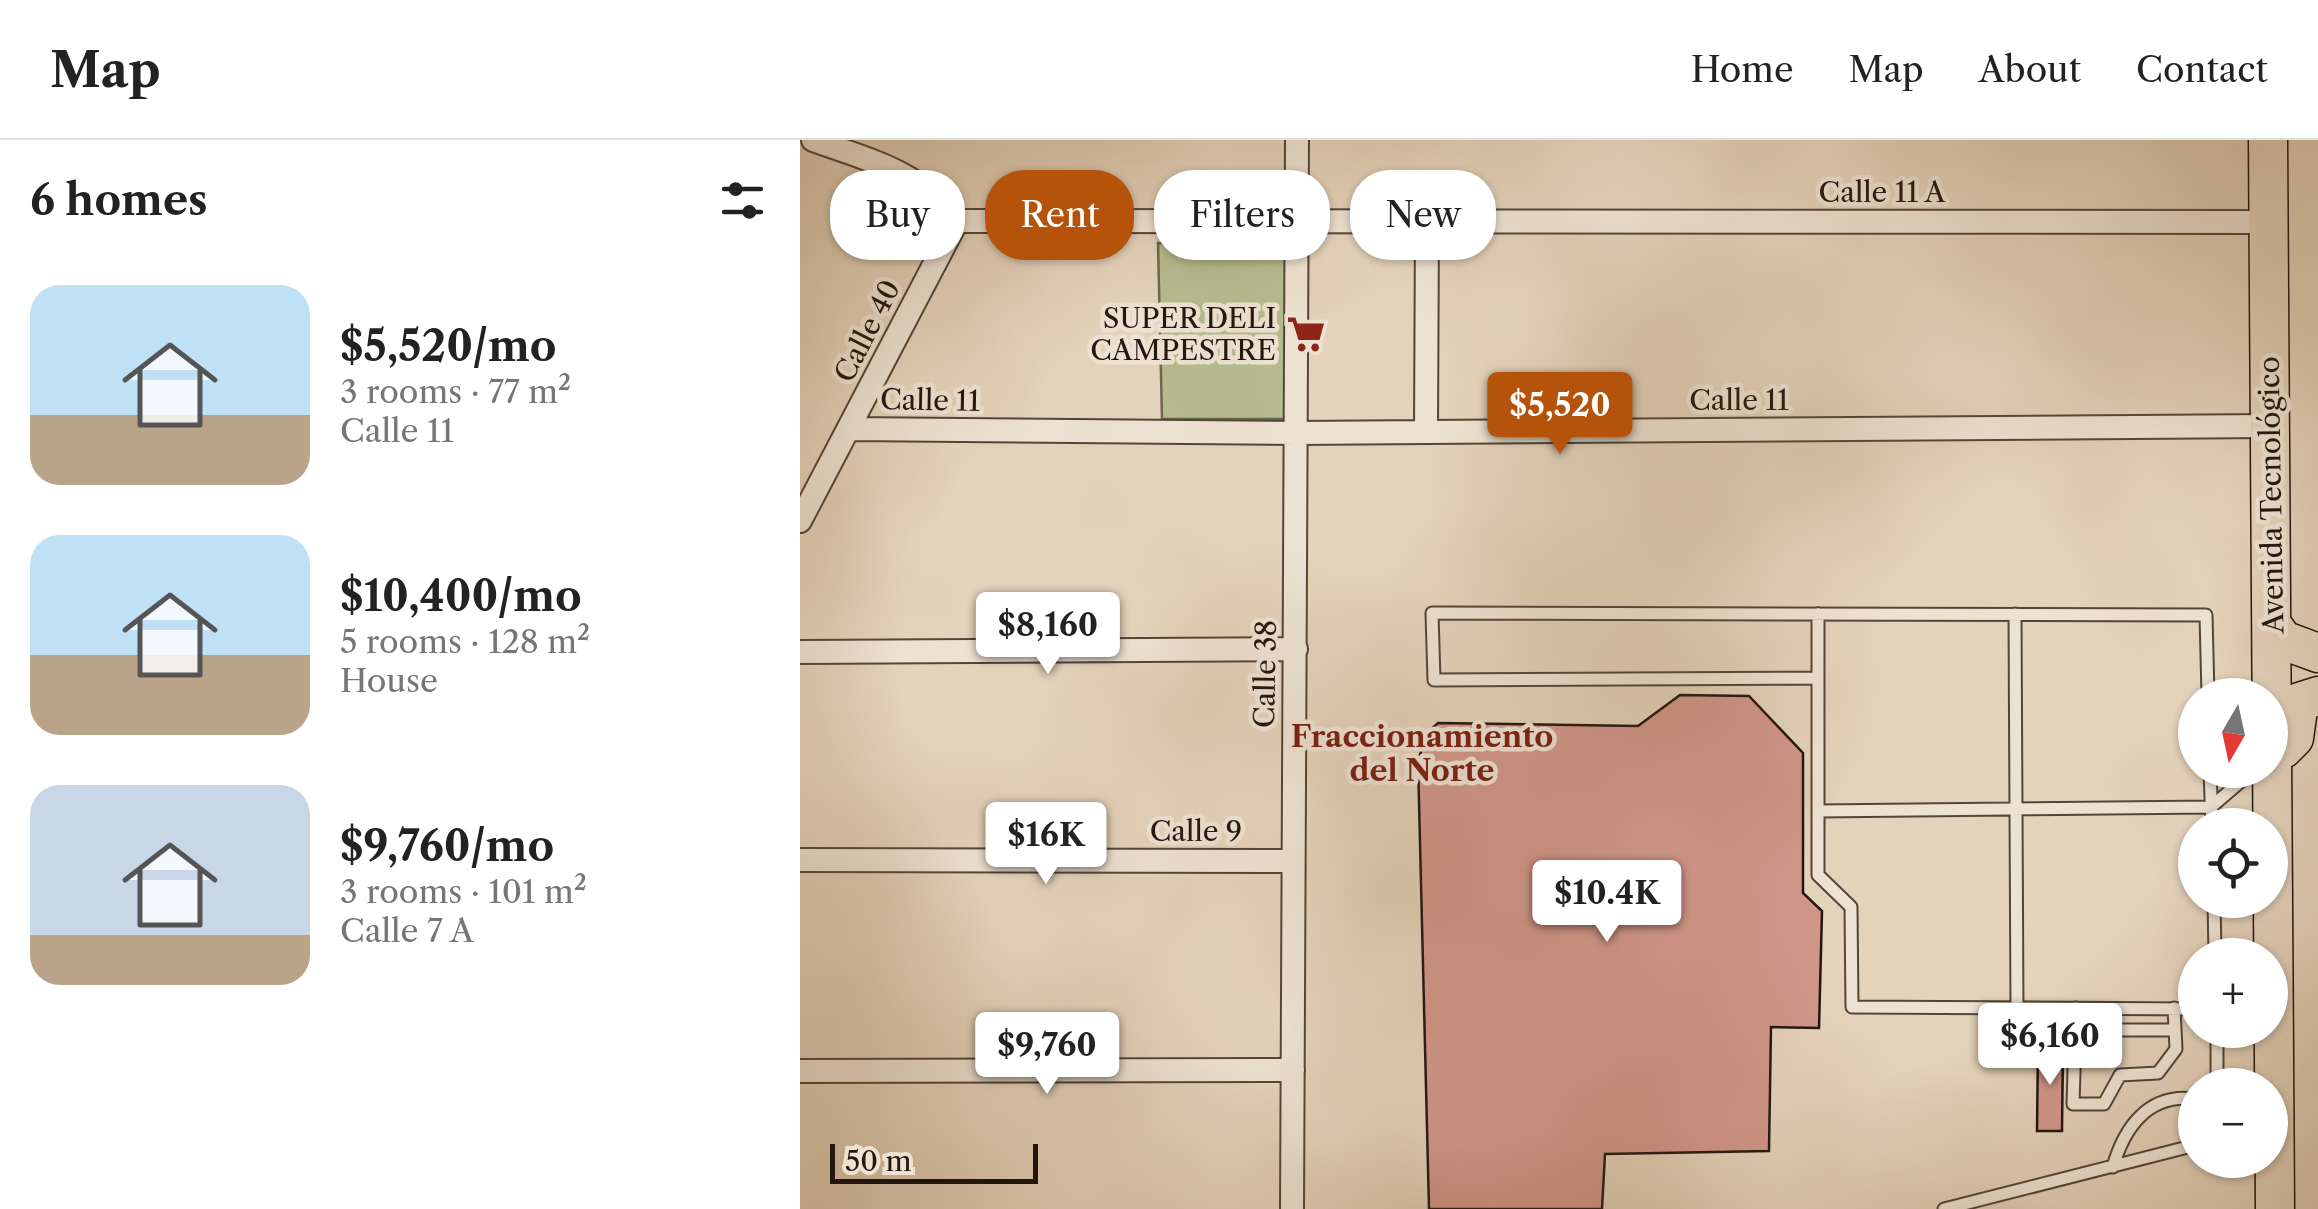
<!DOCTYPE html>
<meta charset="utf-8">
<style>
:root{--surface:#fff;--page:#f2f2f2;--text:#222;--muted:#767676;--line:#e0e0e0;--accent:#b45309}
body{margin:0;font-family:"Libre Caslon Text",serif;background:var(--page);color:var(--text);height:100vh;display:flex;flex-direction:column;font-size:38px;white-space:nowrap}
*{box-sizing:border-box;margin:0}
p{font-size:32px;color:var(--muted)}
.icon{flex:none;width:55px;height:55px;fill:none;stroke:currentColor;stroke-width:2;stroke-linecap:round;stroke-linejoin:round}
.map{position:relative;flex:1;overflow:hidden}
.drawer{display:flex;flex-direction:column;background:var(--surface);width:800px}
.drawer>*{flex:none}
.banner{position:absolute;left:30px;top:30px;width:950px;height:90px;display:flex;gap:20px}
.needle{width:65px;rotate:189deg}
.buttons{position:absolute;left:1378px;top:538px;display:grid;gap:20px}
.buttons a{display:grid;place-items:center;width:110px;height:110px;border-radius:50%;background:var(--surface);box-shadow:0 2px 8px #0004;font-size:50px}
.scale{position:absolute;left:30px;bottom:25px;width:208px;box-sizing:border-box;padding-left:10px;border:5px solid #24160e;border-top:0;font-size:28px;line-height:35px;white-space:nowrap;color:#24160e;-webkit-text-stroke:8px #ede2d2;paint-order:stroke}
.price{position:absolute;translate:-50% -85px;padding:0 22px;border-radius:10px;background:#fff;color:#222;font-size:32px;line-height:65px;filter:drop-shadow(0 2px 5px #0008)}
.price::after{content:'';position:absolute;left:50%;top:60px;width:30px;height:22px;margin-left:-15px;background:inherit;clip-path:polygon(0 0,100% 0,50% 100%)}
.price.active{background:var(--accent);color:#fff}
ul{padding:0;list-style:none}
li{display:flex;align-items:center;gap:30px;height:250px;padding:0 30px}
li span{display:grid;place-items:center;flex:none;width:280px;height:200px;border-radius:30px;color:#555}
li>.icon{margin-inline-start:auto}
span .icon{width:120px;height:120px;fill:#fffc;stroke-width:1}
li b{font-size:42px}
h2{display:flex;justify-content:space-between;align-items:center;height:120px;padding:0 30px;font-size:42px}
.tag{padding:0 35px;border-radius:40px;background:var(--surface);box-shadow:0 2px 8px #0004;font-size:35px;line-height:90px}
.tag.active{background:var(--accent);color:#fff}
header{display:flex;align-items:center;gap:60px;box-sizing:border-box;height:140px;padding:0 50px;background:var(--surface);border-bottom:2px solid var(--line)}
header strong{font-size:48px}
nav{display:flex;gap:55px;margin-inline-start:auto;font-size:35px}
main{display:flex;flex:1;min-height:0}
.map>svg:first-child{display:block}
</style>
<header>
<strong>Map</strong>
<nav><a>Home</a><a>Map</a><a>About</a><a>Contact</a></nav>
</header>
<main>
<section class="drawer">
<h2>6 homes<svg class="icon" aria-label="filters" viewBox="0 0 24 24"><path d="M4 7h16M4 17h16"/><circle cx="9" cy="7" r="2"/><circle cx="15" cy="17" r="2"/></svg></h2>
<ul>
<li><span style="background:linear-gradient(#bfe0f5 65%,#b9a48a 0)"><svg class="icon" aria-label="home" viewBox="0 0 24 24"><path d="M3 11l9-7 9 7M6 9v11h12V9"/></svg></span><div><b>$5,520/mo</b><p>3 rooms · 77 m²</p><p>Calle 11</p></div></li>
<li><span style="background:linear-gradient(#bfe0f5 60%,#b9a48a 0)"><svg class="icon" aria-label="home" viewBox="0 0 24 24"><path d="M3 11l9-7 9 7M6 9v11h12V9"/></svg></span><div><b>$10,400/mo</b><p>5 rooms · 128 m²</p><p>House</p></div></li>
<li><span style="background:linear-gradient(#c9d6e8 75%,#b9a48a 0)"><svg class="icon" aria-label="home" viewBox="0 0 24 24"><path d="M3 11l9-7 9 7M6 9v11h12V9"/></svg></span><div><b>$9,760/mo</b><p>3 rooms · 101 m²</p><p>Calle 7 A</p></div></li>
</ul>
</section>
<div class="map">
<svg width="1518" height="1069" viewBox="0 0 1518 1069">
<rect width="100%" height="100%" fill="#e4d2ba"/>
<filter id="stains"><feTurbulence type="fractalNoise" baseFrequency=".002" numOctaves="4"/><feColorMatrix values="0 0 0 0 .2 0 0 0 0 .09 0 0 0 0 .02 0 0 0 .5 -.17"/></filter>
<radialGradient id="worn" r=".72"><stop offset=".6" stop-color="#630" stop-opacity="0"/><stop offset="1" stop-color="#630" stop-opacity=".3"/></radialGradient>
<path fill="#b5bb8f" stroke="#6c684e" stroke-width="2.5" d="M358 103 487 106 486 279H362Z"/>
<path fill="#d1968a" stroke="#24160e" stroke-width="2.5" d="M880 555 949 556 1003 613V753L1022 771 1019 888 971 887 969 1011 805 1014 802 1069H629L618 621 627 593 638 583 838 586Z
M1238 906H1263L1262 991H1237Z"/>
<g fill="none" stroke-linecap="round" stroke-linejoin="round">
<g stroke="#544539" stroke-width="15">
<path id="lane" d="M1018 474V735L1051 767 1052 867 1395 869
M1215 474 1217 868
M1018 538 634 540 632 473 1406 475 1408 555
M1410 630 1412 685
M1018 671 1411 667 1454 630
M1414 760 1415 815
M1276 868 1273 964H1304L1320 935 1358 933 1376 909 1374 868
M1276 890H1375
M1417 945V890
M1313 1027C1324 988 1348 953 1395 959
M1144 1069 1388 1007 1395 998"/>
</g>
<g stroke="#544539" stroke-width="26">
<path id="street" d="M13 0C71 21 117 30 157 81
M157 81 1468 82
M51 289 496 293 1469 286
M626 292 627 82
M0 381 157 81
M0 512 496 509
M0 720 492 721
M0 931 493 930
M492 1069 497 0"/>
</g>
<g stroke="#24160e" stroke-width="41">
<path id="primary" d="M1468 0 1475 1069
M1473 486 1483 500 1518 513
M1483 609 1494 598 1499 562 1518 556"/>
</g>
<use href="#lane" stroke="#ede2d2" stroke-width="11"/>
<use href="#street" stroke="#ede2d2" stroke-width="22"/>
<use href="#primary" stroke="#e4d2ba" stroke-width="38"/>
</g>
<defs>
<g id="supermarket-bare" transform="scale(3)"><path d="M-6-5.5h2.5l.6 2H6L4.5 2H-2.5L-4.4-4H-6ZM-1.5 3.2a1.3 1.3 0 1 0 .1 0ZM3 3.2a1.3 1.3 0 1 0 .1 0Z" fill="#8f2418" stroke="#ede2d2" stroke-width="2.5" paint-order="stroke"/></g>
</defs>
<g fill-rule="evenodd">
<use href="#supermarket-bare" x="506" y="194"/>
</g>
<g text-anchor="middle" stroke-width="9" stroke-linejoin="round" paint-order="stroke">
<g font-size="28" fill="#24160e" stroke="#ede2d2">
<text x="1082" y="62">Calle 11 A</text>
<text transform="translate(67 191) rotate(-63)" y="10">Calle 40</text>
<text transform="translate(130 260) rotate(1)" y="10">Calle 11</text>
<text x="939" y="270">Calle 11</text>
<text transform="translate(1471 355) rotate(-91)" y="10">Avenida Tecnológico</text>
<text transform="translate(465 534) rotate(-89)" y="10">Calle 38</text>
<text x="396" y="701">Calle 9</text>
</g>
<g font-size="28" fill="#24160e" stroke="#ede2d2" text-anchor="end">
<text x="476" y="188">SUPER DELI<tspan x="476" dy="32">CAMPESTRE</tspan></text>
</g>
<g font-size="30" font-weight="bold" fill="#7a1f14" stroke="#ede2d2">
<text x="622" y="607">Fraccionamiento<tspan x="622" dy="34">del Norte</tspan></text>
</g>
</g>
<rect width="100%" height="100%" filter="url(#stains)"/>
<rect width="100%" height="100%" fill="url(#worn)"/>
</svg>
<div class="buttons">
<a><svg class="needle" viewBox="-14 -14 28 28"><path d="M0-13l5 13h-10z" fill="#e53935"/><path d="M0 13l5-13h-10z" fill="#767676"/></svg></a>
<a><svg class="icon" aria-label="locate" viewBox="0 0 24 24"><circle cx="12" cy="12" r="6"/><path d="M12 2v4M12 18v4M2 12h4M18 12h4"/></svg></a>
<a>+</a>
<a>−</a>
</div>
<div class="scale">50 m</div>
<b class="price active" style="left:760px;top:317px">$5,520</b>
<b class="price" style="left:248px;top:537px">$8,160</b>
<b class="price" style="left:246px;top:747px">$16K</b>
<b class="price" style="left:807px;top:805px">$10.4K</b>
<b class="price" style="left:1250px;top:948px">$6,160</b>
<b class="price" style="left:247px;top:957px">$9,760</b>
<div class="banner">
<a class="tag">Buy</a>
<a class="tag active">Rent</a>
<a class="tag">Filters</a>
<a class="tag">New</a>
</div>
</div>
</main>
